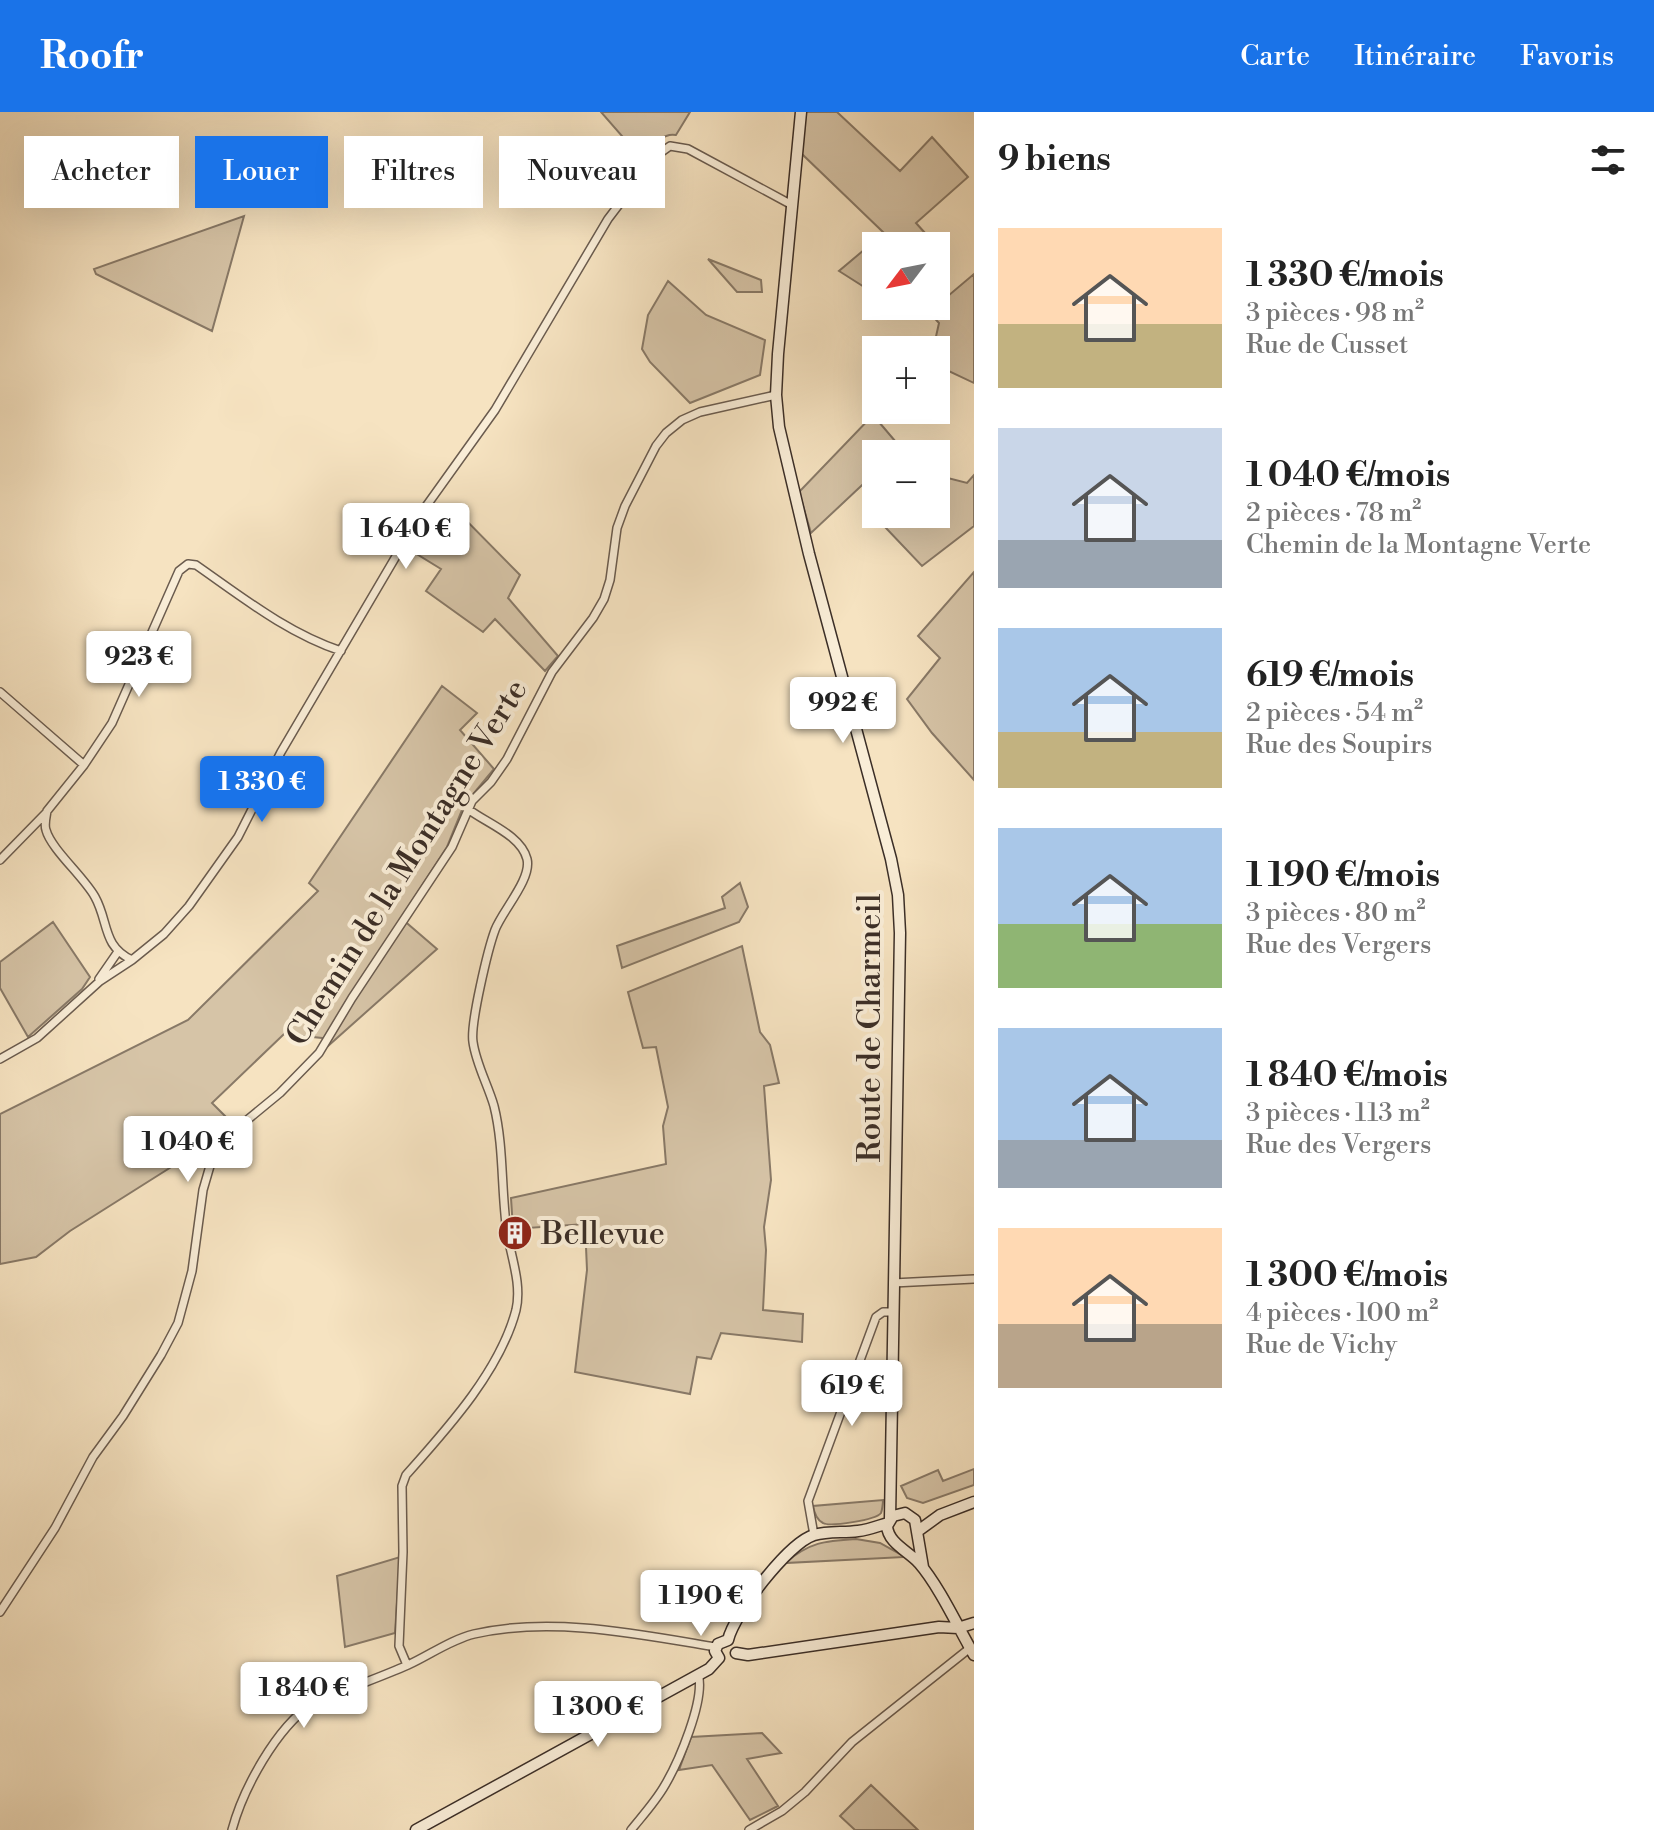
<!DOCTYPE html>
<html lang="fr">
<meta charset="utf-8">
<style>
:root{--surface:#fff;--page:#f6f6f6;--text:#222;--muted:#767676;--accent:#1a73e8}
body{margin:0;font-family:"Libre Bodoni",serif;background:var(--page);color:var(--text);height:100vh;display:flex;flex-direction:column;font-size:30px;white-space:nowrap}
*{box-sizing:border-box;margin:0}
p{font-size:26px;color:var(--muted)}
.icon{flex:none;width:44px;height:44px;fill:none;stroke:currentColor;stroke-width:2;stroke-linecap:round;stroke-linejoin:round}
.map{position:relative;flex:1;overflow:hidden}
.side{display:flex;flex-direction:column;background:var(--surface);width:680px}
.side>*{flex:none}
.guide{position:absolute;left:24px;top:24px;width:760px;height:72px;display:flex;gap:16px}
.needle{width:52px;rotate:238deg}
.controls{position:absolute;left:862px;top:120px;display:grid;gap:16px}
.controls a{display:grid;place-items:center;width:88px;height:88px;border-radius:0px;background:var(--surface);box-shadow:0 8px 32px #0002;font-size:40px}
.price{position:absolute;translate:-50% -68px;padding:0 18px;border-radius:8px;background:#fff;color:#222;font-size:26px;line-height:52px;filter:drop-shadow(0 2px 4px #0008)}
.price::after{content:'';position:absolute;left:50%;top:48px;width:24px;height:18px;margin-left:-12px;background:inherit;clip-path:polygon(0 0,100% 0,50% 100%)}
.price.on{background:var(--accent);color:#fff}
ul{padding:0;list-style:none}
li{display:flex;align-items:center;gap:24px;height:200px;padding:0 24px}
li span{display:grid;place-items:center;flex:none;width:224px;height:160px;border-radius:0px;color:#555}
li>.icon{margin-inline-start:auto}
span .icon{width:96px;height:96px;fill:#fffc;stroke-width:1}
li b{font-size:34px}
h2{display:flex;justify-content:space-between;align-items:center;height:96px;padding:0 24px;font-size:34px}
.chip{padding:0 28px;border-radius:0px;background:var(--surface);box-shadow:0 8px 32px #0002;font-size:28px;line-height:72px}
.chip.on{background:var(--accent);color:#fff}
header{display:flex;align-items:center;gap:48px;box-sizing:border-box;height:112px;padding:0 40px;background:var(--accent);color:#fff}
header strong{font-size:38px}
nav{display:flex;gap:44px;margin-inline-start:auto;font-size:28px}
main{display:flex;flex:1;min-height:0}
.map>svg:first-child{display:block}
</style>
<header>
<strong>Roofr</strong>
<nav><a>Carte</a><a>Itinéraire</a><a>Favoris</a></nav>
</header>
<main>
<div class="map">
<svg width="974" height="1718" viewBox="0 0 974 1718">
<rect width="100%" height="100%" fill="#f6e3c1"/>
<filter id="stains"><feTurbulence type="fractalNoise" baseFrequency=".0025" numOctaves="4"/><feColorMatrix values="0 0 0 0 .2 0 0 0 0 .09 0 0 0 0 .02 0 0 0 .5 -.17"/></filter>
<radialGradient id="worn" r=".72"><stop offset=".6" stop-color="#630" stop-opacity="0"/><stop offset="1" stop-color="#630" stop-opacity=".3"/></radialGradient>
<path fill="#d6c4a7" stroke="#887967" stroke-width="2" d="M601 0H690L676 23C661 20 651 37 642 47Z
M806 0H837L900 59 932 25 968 65 916 111 925 121 909 134H876V178H869L839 159 884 121 802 42Z
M244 104 212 219 96 162 94 157Z
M708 147 761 168 762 180H737Z
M974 162V271L936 253V238H933L939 211 929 200Z
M668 169 706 203 765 228 760 263 690 291 650 250 642 237 648 203Z
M873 303 901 336 895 342H876V360L811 421 799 380Z
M936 363 967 371 974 363V414L922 454 885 415 899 402H936Z
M451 393 520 463 508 486 558 544 545 559 495 507 483 520 426 479 441 457 407 436Z
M974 460V668L932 621 907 587 940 546 918 524Z
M442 574 477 601 460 618 494 657 464 693 447 735 401 806 437 837 328 934 322 926 284 922 212 991 234 1013 214 1028 70 1119 36 1145 0 1152V1002L188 908 318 779 309 771Z
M740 771 748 795 739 810 622 856 617 834 725 796 722 785Z
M53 810 90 865 82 877 28 925 0 876V850Z
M742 834 760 920 770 933 779 971 764 974 771 1068 764 1115 766 1138 763 1198 803 1202 802 1230 721 1221 711 1247 697 1245 690 1282 575 1260 587 1158 585 1112 513 1117 511 1086 666 1052 663 1014 668 995 656 935 643 936 628 880Z
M974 1357V1373L923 1391 907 1386 901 1374 938 1358 943 1369Z
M883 1388C883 1391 882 1399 881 1401 876 1408 830 1415 823 1411 817 1408 814 1400 813 1394Z
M856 1427 880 1431 905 1445 785 1451C810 1430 824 1429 856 1427Z
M400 1445 395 1521 345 1535 337 1464Z
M762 1621 781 1641 747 1647 778 1694 750 1708 712 1653 679 1658 691 1625Z
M871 1673 918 1718H855L840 1704Z"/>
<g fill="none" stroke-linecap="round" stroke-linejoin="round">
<g stroke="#6a5b4e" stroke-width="10">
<path id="street" d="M0 580 84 653
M0 748 46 701
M132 848C102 834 109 810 95 785 84 765 51 737 46 718 44 713 46 705 47 699L84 653 112 611 179 459 188 452 196 453C242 485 287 521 341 539
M99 867 117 841
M0 947 37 926 100 869 132 848 164 822 189 794 238 725 281 640 422 400 495 298 608 107 656 44 670 34 688 37 792 93
M893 1171 974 1167
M814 1423 808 1389 876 1205 883 1200H893
M0 1500 55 1416 93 1345 123 1304 161 1243 178 1211 192 1159 203 1078 212 1047 218 1035 235 1018 280 981 319 941 352 886 452 735 472 689 491 670 507 647 552 560 593 506 604 487 610 468 617 416 625 394 656 334 666 321 682 308 700 300 776 283
M407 1553 399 1534 403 1440 402 1374 406 1363C447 1317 500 1259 516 1198 522 1172 511 1145 507 1120 501 1079 504 1034 494 994 488 973 476 952 473 930 470 912 488 837 495 818 502 799 532 767 527 747 521 723 486 711 468 697
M232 1718C243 1677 276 1616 312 1592 343 1578 376 1567 408 1553 430 1543 450 1528 474 1522 551 1504 638 1522 716 1535
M631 1718C643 1703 656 1689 665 1673 678 1651 706 1587 698 1562
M749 1718 782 1699 805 1680 852 1630 970 1536"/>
</g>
<g stroke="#3b2e27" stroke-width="13">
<path id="secondary" d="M801 0 778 242 776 283 779 315 809 442 891 747 898 783 900 821 890 1407
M918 1419 940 1403 974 1390
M923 1455 915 1408 905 1401 893 1404 887 1414C888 1431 908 1439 919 1451 939 1474 958 1515 974 1543
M728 1528C734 1502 788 1431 814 1423 828 1419 843 1421 858 1419 868 1418 878 1414 888 1411
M736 1541 748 1543 939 1515 958 1516 974 1511
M719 1546 715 1539 718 1532 728 1528
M416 1718 709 1557 719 1546"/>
</g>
<use href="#street" stroke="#f9edd7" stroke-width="7"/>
<use href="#secondary" stroke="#f9edd7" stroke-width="10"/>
</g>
<defs>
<g id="building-disc" transform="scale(1.8)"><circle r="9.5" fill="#8f2418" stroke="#f9edd7"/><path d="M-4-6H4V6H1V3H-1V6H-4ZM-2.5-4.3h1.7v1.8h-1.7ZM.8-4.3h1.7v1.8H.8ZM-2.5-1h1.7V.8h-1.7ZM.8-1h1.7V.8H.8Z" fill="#fff"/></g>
</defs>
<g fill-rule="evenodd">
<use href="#building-disc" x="515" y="1121"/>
</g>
<g text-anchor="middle" stroke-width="8" stroke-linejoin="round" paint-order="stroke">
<g font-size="32" fill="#3b2e27" stroke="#f9edd7">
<text transform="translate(406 750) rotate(-58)" y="11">Chemin de la Montagne Verte</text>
<text transform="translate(869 916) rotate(-90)" y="11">Route de Charmeil</text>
</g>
<g font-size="32" fill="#3b2e27" stroke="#f9edd7" text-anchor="start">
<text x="541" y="1132">Bellevue</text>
</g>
</g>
<rect width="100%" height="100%" filter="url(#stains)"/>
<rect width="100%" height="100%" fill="url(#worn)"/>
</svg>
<div class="controls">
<a><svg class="needle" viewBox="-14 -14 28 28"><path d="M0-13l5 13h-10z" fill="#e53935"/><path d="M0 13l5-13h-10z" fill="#767676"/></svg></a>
<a>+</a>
<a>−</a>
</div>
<b class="price" style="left:406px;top:459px">1 640 €</b>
<b class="price" style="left:139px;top:587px">923 €</b>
<b class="price" style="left:843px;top:633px">992 €</b>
<b class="price on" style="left:262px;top:712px">1 330 €</b>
<b class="price" style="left:188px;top:1072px">1 040 €</b>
<b class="price" style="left:852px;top:1316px">619 €</b>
<b class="price" style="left:701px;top:1526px">1 190 €</b>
<b class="price" style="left:304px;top:1618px">1 840 €</b>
<b class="price" style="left:598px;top:1637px">1 300 €</b>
<div class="guide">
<a class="chip">Acheter</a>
<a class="chip on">Louer</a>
<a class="chip">Filtres</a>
<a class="chip">Nouveau</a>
</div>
</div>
<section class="side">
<h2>9 biens<svg class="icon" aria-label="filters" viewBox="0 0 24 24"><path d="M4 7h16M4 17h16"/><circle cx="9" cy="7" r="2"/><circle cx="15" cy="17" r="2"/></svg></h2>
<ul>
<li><span style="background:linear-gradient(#ffd9b3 60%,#c2b280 0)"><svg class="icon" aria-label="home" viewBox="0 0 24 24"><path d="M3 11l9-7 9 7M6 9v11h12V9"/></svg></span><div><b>1 330 €/mois</b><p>3 pièces · 98 m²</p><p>Rue de Cusset</p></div></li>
<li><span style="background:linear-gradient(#c9d6e8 70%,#9aa5b1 0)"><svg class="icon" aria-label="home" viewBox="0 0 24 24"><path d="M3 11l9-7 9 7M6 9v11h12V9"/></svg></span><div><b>1 040 €/mois</b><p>2 pièces · 78 m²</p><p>Chemin de la Montagne Verte</p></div></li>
<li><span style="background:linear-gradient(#a9c7e8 65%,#c2b280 0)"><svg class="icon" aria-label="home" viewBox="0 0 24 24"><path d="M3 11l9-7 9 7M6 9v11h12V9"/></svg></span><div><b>619 €/mois</b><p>2 pièces · 54 m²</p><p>Rue des Soupirs</p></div></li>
<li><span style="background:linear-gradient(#a9c7e8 60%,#8fb573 0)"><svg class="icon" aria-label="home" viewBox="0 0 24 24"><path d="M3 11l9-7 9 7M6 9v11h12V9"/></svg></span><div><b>1 190 €/mois</b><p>3 pièces · 80 m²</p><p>Rue des Vergers</p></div></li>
<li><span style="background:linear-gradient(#a9c7e8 70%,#9aa5b1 0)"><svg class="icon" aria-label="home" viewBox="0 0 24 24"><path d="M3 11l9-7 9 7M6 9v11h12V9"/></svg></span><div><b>1 840 €/mois</b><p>3 pièces · 113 m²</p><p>Rue des Vergers</p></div></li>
<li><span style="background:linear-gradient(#ffd9b3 60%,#b9a48a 0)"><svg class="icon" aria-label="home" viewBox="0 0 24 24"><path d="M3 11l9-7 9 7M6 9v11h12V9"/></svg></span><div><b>1 300 €/mois</b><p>4 pièces · 100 m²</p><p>Rue de Vichy</p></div></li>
</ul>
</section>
</main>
